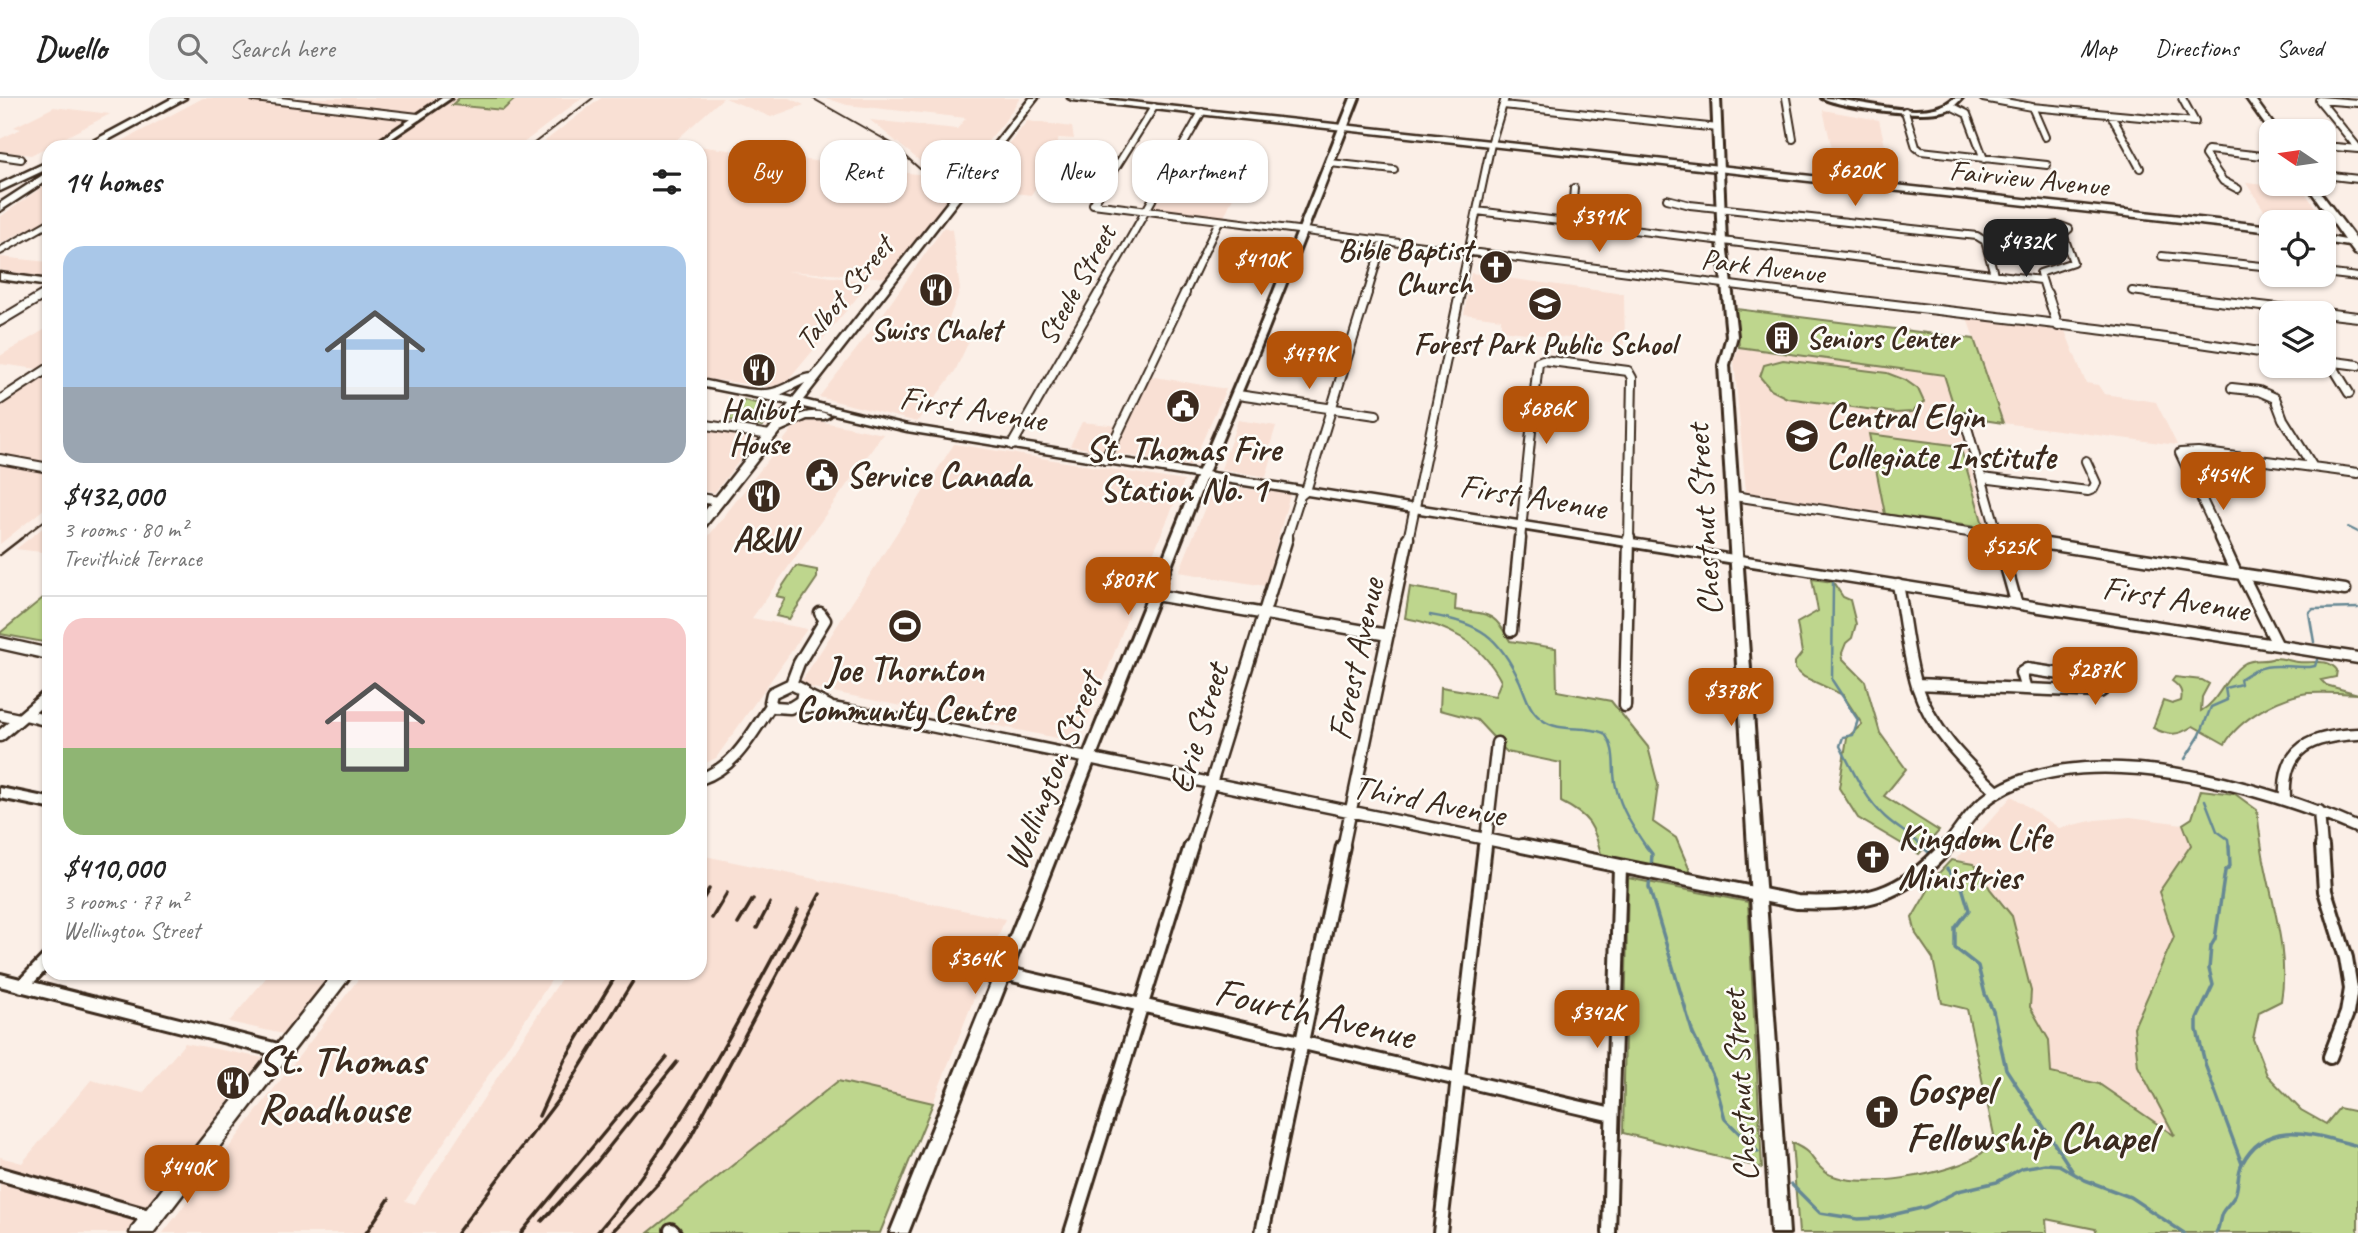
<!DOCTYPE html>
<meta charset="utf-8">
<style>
:root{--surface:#fff;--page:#f2f2f2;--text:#222;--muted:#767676;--line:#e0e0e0;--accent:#b45309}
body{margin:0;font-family:Caveat,sans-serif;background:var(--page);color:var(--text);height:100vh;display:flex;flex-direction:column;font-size:26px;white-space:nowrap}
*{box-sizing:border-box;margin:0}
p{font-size:23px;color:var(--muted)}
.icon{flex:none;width:38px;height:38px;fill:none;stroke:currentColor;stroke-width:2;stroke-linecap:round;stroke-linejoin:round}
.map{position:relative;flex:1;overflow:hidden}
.sheet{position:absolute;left:42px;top:42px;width:665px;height:840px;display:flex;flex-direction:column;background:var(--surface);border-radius:21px;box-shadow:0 2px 5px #0004}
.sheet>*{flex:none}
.banner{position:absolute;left:728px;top:42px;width:665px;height:63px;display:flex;gap:14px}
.needle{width:46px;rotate:283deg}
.fabs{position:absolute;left:2259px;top:21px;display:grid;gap:14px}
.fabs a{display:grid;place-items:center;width:77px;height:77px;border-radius:14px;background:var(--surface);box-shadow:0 2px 5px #0004;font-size:35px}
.price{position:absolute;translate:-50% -60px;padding:0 16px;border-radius:14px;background:var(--accent);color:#fff;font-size:23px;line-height:46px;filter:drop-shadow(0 2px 4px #0008)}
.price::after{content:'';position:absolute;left:50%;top:42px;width:21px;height:16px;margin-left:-10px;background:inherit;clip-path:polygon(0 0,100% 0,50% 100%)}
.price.current{background:#222;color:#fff}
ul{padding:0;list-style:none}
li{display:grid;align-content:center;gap:14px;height:371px;padding:0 21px}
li+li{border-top:2px solid var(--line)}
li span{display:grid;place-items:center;height:217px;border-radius:21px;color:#555}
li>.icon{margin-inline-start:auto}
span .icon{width:126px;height:126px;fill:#fffc;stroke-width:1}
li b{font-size:30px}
h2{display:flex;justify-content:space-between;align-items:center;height:84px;padding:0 21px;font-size:30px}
.tag{padding:0 24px;border-radius:21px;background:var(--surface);box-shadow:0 2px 5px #0004;font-size:24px;line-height:63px}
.tag.current{background:var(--accent);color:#fff}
header{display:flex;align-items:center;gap:42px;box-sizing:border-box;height:98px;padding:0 35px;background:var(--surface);border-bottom:2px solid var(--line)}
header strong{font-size:33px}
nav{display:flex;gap:38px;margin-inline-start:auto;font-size:24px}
.search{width:490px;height:63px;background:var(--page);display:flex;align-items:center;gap:18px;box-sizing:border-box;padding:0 24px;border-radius:21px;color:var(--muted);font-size:26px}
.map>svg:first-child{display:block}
</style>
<header>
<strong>Dwello</strong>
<div class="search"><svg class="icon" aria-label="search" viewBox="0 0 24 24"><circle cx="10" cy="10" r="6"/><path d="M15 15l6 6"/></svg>Search here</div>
<nav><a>Map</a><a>Directions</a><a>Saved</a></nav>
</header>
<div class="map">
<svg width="2358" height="1135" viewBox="0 0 2358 1135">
<rect width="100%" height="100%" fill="#fbefe7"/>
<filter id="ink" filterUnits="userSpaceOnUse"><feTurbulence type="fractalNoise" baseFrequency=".0143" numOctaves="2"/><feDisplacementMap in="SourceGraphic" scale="14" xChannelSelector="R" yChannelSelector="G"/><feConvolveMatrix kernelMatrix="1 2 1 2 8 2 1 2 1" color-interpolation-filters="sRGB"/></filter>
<g filter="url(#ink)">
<path fill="#f9e0d4" d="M203 0H582L518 49H111Z
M601 0H723L673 45 964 82 890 180 786 173 870 184 786 285 770 289 700 280V49H537Z
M725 0H789L804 7 771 19Z
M826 0H1020L1004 24 960 77 932 73 870 22 957 31 966 20 847 7Z
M54 9 110 16 31 57 0 53V41L21 31 14 29Z
M1823 12 1879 22 1887 56 1869 54 1876 85 1839 81Z
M1027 23 1072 29 1074 41 1059 40 1047 72 1031 97 975 90Z
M49 84V133L32 129 0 146V119Z
M2246 85 2303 91 2329 131 2324 132V124H2272Z
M1163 89 1234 97 1223 121 1151 112Z
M944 129 952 132 960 192 942 239 969 243 955 273 917 324 819 299 873 230Z
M0 159 49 164V180L0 172Z
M1471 175 1624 196 1625 247 1501 232V221L1464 216Z
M1967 220 2065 233 2086 285 2098 287 2104 296 2156 304 2177 347 2003 325Z
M49 229V264L38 271 0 266V258Z
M1739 249 1944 277 1988 431 1746 394 1734 262Z
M49 276V407L0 446V308Z
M1149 278 1226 291 1191 368 1070 348 1082 324 1127 329Z
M813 322 883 336 752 520 807 531 716 660 700 668V449L797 325Z
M1238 322 1276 328 1269 351 1274 352 1266 379 1221 371Z
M700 331 755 340V343L714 395 700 393Z
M954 346 1184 383 1143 479 1099 595 1076 644 799 587Z
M1214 387 1290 396 1265 488 1179 474Z
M49 425V455L16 451Z
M2012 698 2059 730 2096 722 2130 719 2183 726 2191 747 2159 794 2174 839 2156 881 2138 968 2176 1039 2099 986 2051 975 2049 942 2030 909 2031 892 2006 808 1990 791 1981 773 1973 766 1956 761Z
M700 757 1005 821 933 1005 838 983 648 1135H163L363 875H556L405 1103 415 1106 565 875H700Z
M270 875H332L283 936 229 924Z
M185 945 263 960 126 1135H0V1059L22 1065 91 982 143 995Z"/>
<path fill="#bed68d" stroke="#7c8056" stroke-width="2" d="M459 0H516L503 12 452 7Z
M1736 211 1974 241 2003 325 1957 318 1944 277 1739 249Z
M1783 262 1887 275 1905 282 1918 291 1924 304 1912 314 1896 315 1787 300 1771 292 1760 279 1764 267Z
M744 302 771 309 773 314 762 328 728 322Z
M1869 336 1960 348 1984 430 1885 416Z
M796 468 817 472V480L789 521 776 518 785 500 776 498Z
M1812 481 1833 484 1843 499 1850 502 1856 526 1852 540 1846 545 1842 555 1843 561 1865 583 1880 635 1906 671 1884 698 1939 733 1919 756 1858 720 1839 690 1847 640 1862 626 1843 597 1804 579 1795 571V564L1802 555 1797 525 1818 513Z
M1410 489 1456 497 1455 512C1488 517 1493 512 1510 543L1556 550 1557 593 1611 603 1648 649 1658 687 1653 724 1676 740 1691 775 1602 759C1593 727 1591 719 1561 704V665L1507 654 1477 622 1440 612 1441 589 1495 598 1501 583C1481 544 1447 527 1405 520Z
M49 495V545L0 536V535Z
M2274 560C2283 560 2290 563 2298 564 2312 566 2327 559 2337 572L2336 579 2321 582 2326 587 2358 596C2342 595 2324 594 2308 595 2279 599 2239 621 2225 646L2193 628C2178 638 2169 638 2153 630L2163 603 2172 606 2181 603C2183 593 2180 589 2172 583L2175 579 2202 582 2209 586 2202 599 2201 613C2219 603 2224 580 2242 567 2253 559 2264 565 2274 560Z
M2201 692 2235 696 2257 712C2259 730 2261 749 2265 767 2274 812 2289 857 2281 903L2259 914 2253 941 2267 977 2301 1012 2326 1026 2339 1010 2358 1014V1135H2097L2095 1131 2046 1121 2047 1135H1799L1792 1045C1816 1056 1809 1061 1824 1073 1852 1095 1956 1076 1982 1055 1987 1051 1991 1042 1994 1037L1967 911 1942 905 1933 861 1916 836 1912 820 1937 777 1951 762 1973 766 1981 773 1990 791 2012 818 2031 893 2030 909 2049 942 2051 975 2099 986 2175 1038 2138 968 2134 929 2174 839 2159 794 2191 747 2183 726 2192 720Z
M1628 780 1748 804 1762 1070 1623 1035Z
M838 983 933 1005 880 1135H648Z"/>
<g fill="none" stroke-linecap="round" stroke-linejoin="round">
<path stroke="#668894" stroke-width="2" d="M2348 429 2358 434"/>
<path stroke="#668894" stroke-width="2.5" d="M1833 485 1832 582 1858 622 1853 637 1843 639 1840 648C1852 671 1865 701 1885 719 1897 730 1912 738 1924 750
M1430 517C1480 525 1499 538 1520 584 1526 598 1529 612 1541 621 1560 636 1584 626 1604 635 1618 652 1611 670 1616 689 1621 712 1634 731 1647 750
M2314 544 2309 515 2313 511 2358 510
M2185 661 2200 637 2211 609 2227 602 2225 590 2241 586 2240 581C2270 561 2279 570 2310 569L2315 568 2317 562
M2205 702 2217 733 2228 741 2229 750"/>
<path stroke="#668894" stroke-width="3.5" d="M1646 748 1652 756 1651 771
M1922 748 1931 756
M2229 748 2230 768 2225 773 2215 841 2211 848 2209 871 2213 887 2197 921V932L2206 969 2242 1066
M1947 771 1962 789 1969 812 1955 830V850L1978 868 1985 896 1993 913 2006 971 2073 1074
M1650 777 1649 789 1693 936 1714 980 1725 1021 1758 1054
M1791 1086 1820 1115 1858 1121 1879 1120 1926 1109 1958 1093 1997 1084 2022 1070 2045 1066 2059 1067 2085 1082 2130 1099 2184 1135
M2216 1135C2220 1128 2219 1122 2222 1115 2225 1109 2232 1104 2235 1097 2239 1088 2237 1075 2242 1066 2268 1017 2316 1038 2358 1048"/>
<g stroke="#3b2a1e" stroke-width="10">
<path id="minor-far3" d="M254 0 418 19
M1786 0 1793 41
M1983 0 2032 9 2195 24 2182 0
M2358 5 2319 2 2358 50
M1503 7 1718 30
M1951 8 1967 16 1984 61
M1154 9 1093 106 1809 197
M2032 9 2045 39
M1905 13 1916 49 1921 53 2047 67
M2111 17 2140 70
M2324 48 2358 51
M0 58 21 61
M1330 65 1394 72
M2324 77 2358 81
M2238 91 2223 83 2205 57 2208 52 2272 59
M1667 101 1690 107 1977 138 1985 143 1994 176
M1477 113 2041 182
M1571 125 1574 90
M2058 127 2069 131 2063 136 2052 128Z
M0 153 49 125
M2162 158 2272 169
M2324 175 2358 179
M2132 193 2163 197
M1098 197 1202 14
M1184 197 1219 123
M1367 197 1383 143
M1459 197 1491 46 1505 0
M2047 197 2040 175 2073 164 2063 136"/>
</g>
<g stroke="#3b2a1e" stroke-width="12">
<path id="minor-far2" d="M1795 195C1954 215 2114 230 2272 256
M2047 195 2058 228
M2148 195 2358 219
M0 223 45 196
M2327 263 2358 267
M2330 264 2349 295
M2232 290 2259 293 2275 300 2283 321 2313 369
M1238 297 1376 317
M0 302 49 270
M1964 319 1999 442
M700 326 770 337
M1012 347 1099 195
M0 361 49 370
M1105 362 1185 195
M1982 380 2088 393 2093 391 2096 385 2086 363
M1734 398 2020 442
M700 400 718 403
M1286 442 1300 398 1306 393 1367 195
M1408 442 1460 195
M1520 442 1538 264 1543 262 1628 273 1632 280 1629 442
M2221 442 2180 355 2198 354 2358 375"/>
</g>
<g stroke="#3b2a1e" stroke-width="15">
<path id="minor-far1" d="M1998 440 2016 504
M2008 440 2345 492
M2220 440 2236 475
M2242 476 2277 546
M1898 487C1905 520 1907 555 1917 588 1931 631 1964 664 1997 694
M1155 497 1388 537
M1511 533 1520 440
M0 545 49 556
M2027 571 2095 581 2107 589 2100 594 2026 591 2021 575Z
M791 586 803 592 801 603 790 610 774 609 770 604 772 595Z
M791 586 799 565 825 522 820 515
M1917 586 2026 591
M804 596 829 608
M794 608 832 610 911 624 1530 750
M1625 608 1629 440
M0 617 19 621
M25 617 49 623
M0 638 49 596
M700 681C737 668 751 636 772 606
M2285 700C2282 648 2312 638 2358 636
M2319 713 2322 750
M1191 750 1287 440
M1343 750 1408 440
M1485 750 1497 645
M1946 750C1961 731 1974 708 1996 695 2089 638 2265 689 2358 730"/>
</g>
<g stroke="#3b2a1e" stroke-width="18">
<path id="minor" d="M1522 748 1797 804C1863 807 1902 799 1947 748
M2322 748 2325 793 2346 860 2351 891 2347 915 2330 959
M1004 875 1612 1017
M0 882 282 953
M22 888 49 860
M0 1076 152 1119
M671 1132 674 1135
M1071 1135 1191 748
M1262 1135 1343 748
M1440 1135 1485 748
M1609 1135 1620 769"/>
</g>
<g stroke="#3b2a1e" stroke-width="6">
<path id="tertiary" d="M442 0H451L379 49H370Z
M1351 0H1359L1266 236 1207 377 908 1135H890L1197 377 1257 236Z
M1712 0H1720L1726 144 1737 238 1729 267 1789 1135H1771L1719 267 1727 238 1718 144Z
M1822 0C1858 0 1926 27 1954 0H1962C1958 4 1954 9 1949 11 1927 21 1844 10 1822 0Z
M0 690 49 700V710L0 700Z"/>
</g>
<g stroke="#3b2a1e" stroke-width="5">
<path id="secondary" d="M1030 0H1038L803 302 907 327 2358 555V565L907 333 799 308 789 321C802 315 818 310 830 318L824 321H807L780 333 704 430 700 431V419L789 306 700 288V282C721 285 756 297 776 290 789 287 799 276 812 276ZM805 285 793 300 780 297 782 296Z
M1068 0H1094L2272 128V134L1072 2Z
M2246 0H2254L2278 33 2271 35Z
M2306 86H2314L2358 144V157L2355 156 2349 148 2324 144V138L2345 142Z
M0 175 49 182V188L0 181Z
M334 875H353L153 1135H130L133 1128Z"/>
</g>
<g stroke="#3b2a1e" stroke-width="5">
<path id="motorway" d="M173 0H186L95 49H82Z
M43 66 48 69 47 71 0 93V86Z
M49 73V81L0 113V105Z"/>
</g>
<use href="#minor-far3" stroke="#fdfcf7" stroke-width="6"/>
<use href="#minor-far2" stroke="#fdfcf7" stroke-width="8"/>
<use href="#minor-far1" stroke="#fdfcf7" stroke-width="10"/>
<use href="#minor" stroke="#fdfcf7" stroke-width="12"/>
<use href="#tertiary" fill="#fdfcf7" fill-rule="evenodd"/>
<use href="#secondary" fill="#fdfcf7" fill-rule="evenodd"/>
<use href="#motorway" fill="#fdfcf7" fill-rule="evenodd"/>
<path stroke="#3b2a1e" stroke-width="2" d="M812 0 891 45 932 82
M529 49 593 0
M19 442 49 419"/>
<path stroke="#3b2a1e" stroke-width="2.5" d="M0 457 22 440"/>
<path stroke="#3b2a1e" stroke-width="3.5" d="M700 806 709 791
M712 820 727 795
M738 826 753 801
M757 830 770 805
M539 1018 565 961 615 879
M542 1123 597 1064 677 964
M366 1135 389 1101
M457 1135 567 990 633 883
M521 1135 667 959
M597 1135C680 1037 738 925 798 812
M611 1135 664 1079 687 1046 820 796"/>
</g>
</g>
<defs>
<g id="church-disc" transform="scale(1.75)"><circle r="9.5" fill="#3b2a1e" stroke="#fdfcf7"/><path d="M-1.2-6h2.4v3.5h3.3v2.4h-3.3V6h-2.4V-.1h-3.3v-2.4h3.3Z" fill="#fff"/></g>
<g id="restaurant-disc" transform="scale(1.75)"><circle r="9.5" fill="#3b2a1e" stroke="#fdfcf7"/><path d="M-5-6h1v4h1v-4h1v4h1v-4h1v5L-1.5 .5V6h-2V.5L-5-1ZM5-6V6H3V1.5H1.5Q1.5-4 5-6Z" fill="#fff"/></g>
<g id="school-disc" transform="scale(1.75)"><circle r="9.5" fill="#3b2a1e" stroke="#fdfcf7"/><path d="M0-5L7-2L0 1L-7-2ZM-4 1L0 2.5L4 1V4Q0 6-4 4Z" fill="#fff"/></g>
<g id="building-disc" transform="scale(1.75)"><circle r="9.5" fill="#3b2a1e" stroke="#fdfcf7"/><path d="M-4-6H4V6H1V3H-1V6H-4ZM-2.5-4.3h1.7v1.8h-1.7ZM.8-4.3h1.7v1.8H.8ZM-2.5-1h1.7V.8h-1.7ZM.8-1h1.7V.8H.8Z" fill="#fff"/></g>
<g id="civic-disc" transform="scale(1.75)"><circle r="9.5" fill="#3b2a1e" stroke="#fdfcf7"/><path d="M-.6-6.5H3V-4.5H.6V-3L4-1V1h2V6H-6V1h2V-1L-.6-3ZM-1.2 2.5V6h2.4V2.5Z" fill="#fff"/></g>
<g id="stadium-disc" transform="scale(1.75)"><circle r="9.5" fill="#3b2a1e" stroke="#fdfcf7"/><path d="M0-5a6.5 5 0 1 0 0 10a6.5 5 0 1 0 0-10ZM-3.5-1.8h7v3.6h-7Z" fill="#fff"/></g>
</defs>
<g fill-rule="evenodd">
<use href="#church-disc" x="1496" y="169"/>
<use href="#restaurant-disc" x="936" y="192"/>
<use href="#school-disc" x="1545" y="206"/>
<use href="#building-disc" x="1782" y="240"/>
<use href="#restaurant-disc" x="759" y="272"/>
<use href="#civic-disc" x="1183" y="308"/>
<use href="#school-disc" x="1802" y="338"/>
<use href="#civic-disc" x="822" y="377"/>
<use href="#restaurant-disc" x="764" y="398"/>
<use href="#stadium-disc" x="905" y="528"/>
<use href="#church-disc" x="1873" y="759"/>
<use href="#restaurant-disc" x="233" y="985"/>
<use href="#church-disc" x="1882" y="1014"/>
</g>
<g text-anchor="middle" stroke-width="5" stroke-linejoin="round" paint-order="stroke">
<g font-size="30" fill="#3b2a1e" stroke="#fdfcf7">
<text transform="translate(2029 80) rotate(6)" y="10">Fairview Avenue</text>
<text transform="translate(1763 168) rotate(7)" y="10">Park Avenue</text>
<text transform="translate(1076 187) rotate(-61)" y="10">Steele Street</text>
<text transform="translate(844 195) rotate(-51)" y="10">Talbot Street</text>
</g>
<g font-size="30" font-weight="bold" fill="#3b2a1e" stroke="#fdfcf7">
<text x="1472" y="162" text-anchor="end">Bible Baptist<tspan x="1472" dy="34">Church</tspan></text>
<text x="936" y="242">Swiss Chalet</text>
<text x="1806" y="250" text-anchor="start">Seniors Center</text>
<text x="1545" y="256">Forest Park Public School</text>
<text x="759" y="322">Halibut<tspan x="759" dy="34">House</tspan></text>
</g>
<g font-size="35" fill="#3b2a1e" stroke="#fdfcf7">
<text transform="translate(973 310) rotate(9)" y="12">First Avenue</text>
<text transform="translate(1533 398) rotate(9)" y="12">First Avenue</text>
<text transform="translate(1703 422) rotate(-94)" y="12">Chestnut Street</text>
<text transform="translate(2176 500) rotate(9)" y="12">First Avenue</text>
<text transform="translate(1355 561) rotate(-78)" y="12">Forest Avenue</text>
<text transform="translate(1198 630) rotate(-73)" y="12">Erie Street</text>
<text transform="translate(1052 673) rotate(-68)" y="12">Wellington Street</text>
<text transform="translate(1429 702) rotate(11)" y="12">Third Avenue</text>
<text transform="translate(1739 988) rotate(-94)" y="12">Chestnut Street</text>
</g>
<g font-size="35" font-weight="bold" fill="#3b2a1e" stroke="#fdfcf7" text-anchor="start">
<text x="1826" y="330">Central Elgin<tspan x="1826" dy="40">Collegiate Institute</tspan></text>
<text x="1183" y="363" text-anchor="middle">St. Thomas Fire<tspan x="1183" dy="40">Station No. 1</tspan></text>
<text x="846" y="389">Service Canada</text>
<text x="764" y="453" text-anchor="middle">A&amp;W</text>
<text x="905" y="583" text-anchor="middle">Joe Thornton<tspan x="905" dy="40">Community Centre</tspan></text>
<text x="1898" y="751">Kingdom Life<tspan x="1898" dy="40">Ministries</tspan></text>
</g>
<g font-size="42" fill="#3b2a1e" stroke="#fdfcf7">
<text transform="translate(1315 914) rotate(13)" y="15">Fourth Avenue</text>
</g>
<g font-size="42" font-weight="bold" fill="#3b2a1e" stroke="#fdfcf7" text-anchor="start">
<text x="258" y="976">St. Thomas<tspan x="258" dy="48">Roadhouse</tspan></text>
<text x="1906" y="1005">Gospel<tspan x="1906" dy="48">Fellowship Chapel</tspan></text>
</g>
</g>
</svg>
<div class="fabs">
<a><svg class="needle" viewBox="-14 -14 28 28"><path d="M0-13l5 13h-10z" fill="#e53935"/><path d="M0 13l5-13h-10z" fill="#767676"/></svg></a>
<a><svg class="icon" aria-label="locate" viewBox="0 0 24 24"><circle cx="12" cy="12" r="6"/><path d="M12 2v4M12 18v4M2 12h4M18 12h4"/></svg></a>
<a><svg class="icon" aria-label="layers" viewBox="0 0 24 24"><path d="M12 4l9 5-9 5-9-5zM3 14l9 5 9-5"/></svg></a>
</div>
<b class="price" style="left:1855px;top:110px">$620K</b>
<b class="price" style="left:1599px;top:156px">$391K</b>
<b class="price current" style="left:2026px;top:181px">$432K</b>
<b class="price" style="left:1261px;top:199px">$410K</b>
<b class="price" style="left:1309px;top:293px">$479K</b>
<b class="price" style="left:1546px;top:348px">$686K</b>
<b class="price" style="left:2223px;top:414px">$454K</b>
<b class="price" style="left:2010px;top:486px">$525K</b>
<b class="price" style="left:1128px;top:519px">$807K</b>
<b class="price" style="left:2095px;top:609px">$287K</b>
<b class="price" style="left:1731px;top:630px">$378K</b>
<b class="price" style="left:975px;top:898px">$364K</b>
<b class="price" style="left:1597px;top:952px">$342K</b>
<b class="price" style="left:187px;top:1107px">$440K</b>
<div class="banner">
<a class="tag current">Buy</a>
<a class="tag">Rent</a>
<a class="tag">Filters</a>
<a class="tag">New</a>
<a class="tag">Apartment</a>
</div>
<section class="sheet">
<h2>14 homes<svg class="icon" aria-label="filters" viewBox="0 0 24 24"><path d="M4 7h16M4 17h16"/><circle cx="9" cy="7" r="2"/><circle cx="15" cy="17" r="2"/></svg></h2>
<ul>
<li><span style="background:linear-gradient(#a9c7e8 65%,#9aa5b1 0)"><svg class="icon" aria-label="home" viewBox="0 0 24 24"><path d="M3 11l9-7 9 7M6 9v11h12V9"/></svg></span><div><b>$432,000</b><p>3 rooms · 80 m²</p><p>Trevithick Terrace</p></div></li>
<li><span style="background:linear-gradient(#f6c9c9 60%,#8fb573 0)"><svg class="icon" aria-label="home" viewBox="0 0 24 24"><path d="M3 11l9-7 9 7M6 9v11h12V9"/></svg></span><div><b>$410,000</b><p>3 rooms · 77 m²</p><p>Wellington Street</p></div></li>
</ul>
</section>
</div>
